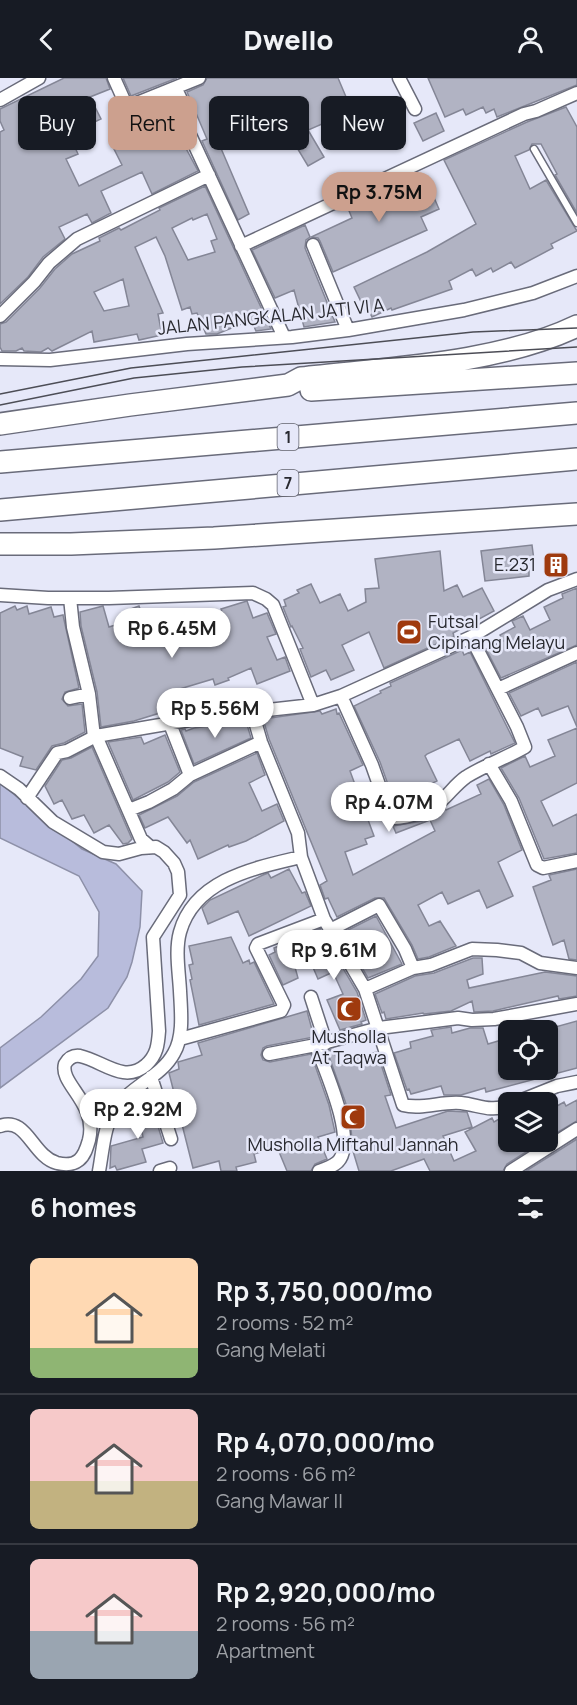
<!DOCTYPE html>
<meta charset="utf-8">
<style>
:root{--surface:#171b24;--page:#20242c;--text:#f1f3f6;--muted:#9ea1a6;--line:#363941;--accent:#cca08e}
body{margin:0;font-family:Manrope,sans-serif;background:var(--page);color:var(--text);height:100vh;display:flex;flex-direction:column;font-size:22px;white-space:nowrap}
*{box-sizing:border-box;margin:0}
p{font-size:20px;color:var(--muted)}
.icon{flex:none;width:33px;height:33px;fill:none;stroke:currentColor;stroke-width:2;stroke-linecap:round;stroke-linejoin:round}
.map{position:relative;height:1093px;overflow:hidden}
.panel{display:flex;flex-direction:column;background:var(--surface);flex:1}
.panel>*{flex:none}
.guide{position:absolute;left:18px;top:18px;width:542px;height:54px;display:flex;gap:12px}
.buttons{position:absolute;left:498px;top:942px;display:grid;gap:12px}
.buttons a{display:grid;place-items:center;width:60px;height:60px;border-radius:9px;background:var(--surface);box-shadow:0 2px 4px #0004;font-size:30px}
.price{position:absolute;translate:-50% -51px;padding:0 14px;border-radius:21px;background:#fff;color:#222;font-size:20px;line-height:39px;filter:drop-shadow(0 2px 3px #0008)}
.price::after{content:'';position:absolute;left:50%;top:36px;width:18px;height:14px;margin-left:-9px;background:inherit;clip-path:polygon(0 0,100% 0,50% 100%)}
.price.selected{background:var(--accent);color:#111}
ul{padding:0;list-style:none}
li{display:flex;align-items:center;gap:18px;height:150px;padding:0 30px}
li+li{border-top:2px solid var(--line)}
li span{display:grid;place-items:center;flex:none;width:168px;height:120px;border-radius:9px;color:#555}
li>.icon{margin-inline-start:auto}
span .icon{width:72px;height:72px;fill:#fffc;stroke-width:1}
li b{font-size:26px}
h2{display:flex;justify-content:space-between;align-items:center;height:72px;padding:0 30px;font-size:26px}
.chip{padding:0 21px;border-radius:9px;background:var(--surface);box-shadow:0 2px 4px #0004;font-size:21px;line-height:54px}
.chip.selected{background:var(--accent);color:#111}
header{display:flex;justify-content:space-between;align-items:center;height:78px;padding:0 30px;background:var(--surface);font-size:27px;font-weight:800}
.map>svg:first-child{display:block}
</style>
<header><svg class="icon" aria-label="back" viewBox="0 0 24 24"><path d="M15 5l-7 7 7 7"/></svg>Dwello<svg class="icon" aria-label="person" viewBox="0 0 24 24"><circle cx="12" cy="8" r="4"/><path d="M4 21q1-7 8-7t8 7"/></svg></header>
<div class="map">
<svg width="577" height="1093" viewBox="0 0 577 1093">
<rect width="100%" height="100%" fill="#e6e8f9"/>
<path fill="#b8bcdc" stroke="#8d90a8" stroke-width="1.5" d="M0 705 82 771 116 786 142 813 140 849 132 884 127 899 108 930 0 1010V970L41 939 81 901 98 878 99 834 79 798 0 760Z"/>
<path fill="#b1b3c3" stroke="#848696" stroke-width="1.5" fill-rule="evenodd" d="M64 0H106L110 11 90 19 101 41 69 56 78 76 66 81 79 108 122 87 113 69 122 65 112 43 171 20 178 35 175 40V45L173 46 198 93 152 116 142 94 101 113 111 135 92 145 87 136 59 149 65 161 43 179 28 199 0 226V54L4 52 0 43V31Z
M123 0H177L131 18Z
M207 0H338L352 33 308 52 324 79 308 88 290 58 217 61 249 136 238 142 202 63 207 61 187 14 203 7Z
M428 0H577V7L497 39 494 31 486 35 483 29 466 37 463 31 445 39Z
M369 19 380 41 370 46 359 24Z
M566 29 577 49V135L555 97 557 96 541 66H532L529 72 515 78 530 111 546 102 577 153 551 166 553 170 515 190 511 184 493 194 491 190 476 198 472 191 449 203 452 211 392 232 391 230 372 239 369 233 366 234 354 209 427 174 476 146 444 82 527 44Z
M436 35 444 53 423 63 414 45Z
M425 99 439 131 421 139 427 152 333 194 320 163 318 160 311 159 352 140 347 128 405 101 408 107Z
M205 108 271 251 256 253 251 242 217 256H206L197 235 192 236 190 229 182 232 165 178 156 159 135 169 163 235 158 236 162 257 139 262 137 256 94 264 92 253 52 273 48 270 41 274 24 273 22 270 16 273H2L0 269V246L6 244 40 210 55 191 72 176 100 163 99 160 119 150 121 152 160 132 159 130ZM207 136 217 161 211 163 215 174 188 182 172 150 192 140 193 142ZM123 201 129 228 104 233 94 214Z
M305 147 310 159 306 162 305 170 335 244 304 249 294 212 275 220 252 172Z
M532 467 535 490H529V498L485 503 481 473Z
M440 473 444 513 457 507 463 519 482 510 494 533 453 555 454 558 384 590 369 554 342 567 354 592 331 602 326 592 311 599 300 571 303 570 292 548 291 549 283 529 286 528 284 522 299 515 297 512 311 506 320 525 340 516 348 533 366 524 365 511 379 510 375 481Z
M577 510V567L501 600 486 571 503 563 500 557 515 549 512 543 523 538 530 552 550 542 544 529 563 520 562 516Z
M247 523 253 540 267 535 276 556 267 559 277 582 285 579 290 593 257 606 251 590 228 600 229 602 215 607 213 601 173 613 180 635 162 638 160 635 134 643 101 649 97 614 81 548 80 534 103 528 109 549 131 542 128 532 139 528 147 551 162 546 165 557 223 536 221 531Z
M15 528 17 532 27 528 29 536 51 529 54 539 63 537 79 610 65 614 62 621 68 628 82 626 85 654 64 665 52 668 36 692 20 688 23 679 0 670V535Z
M462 572 464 577 470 574 515 665 491 676 490 673 470 683 459 661 427 676 425 678 437 703 420 711 426 723 410 729 397 732 380 684 354 628 381 615 380 613 391 608 390 605Z
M577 584V649L568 628 542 638 538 630 521 638 509 615Z
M336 631 337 636 339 635 363 687 350 693 374 758 365 761 367 766 345 774 353 797 435 753 430 742 396 755 393 748 422 743 445 730 446 732 481 716 477 707 489 701 504 727 522 772 498 784 513 818 487 830 479 812 448 826 442 814 418 827 429 848 440 843 456 868 429 879 418 881 412 867 384 820H375L337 839 328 820 325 821 320 807 327 803 269 661 263 641 320 633 322 636Z
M246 643 251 660 194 686 181 652 185 651 186 653 194 650Z
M577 650V705L541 723 553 748 577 736V775L544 781 519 720 501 690 525 678 530 689 555 678 548 662Z
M165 657 180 694 168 704 133 722 108 664 141 659 144 666Z
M92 669 132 761 128 765 123 766 109 747 94 755 84 737 72 741 62 722 54 726 45 708 62 682 71 680Z
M257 675 265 697 249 705 262 733 277 726 284 743 246 763 229 769 228 767 198 781 190 762 187 765 168 739 145 750 139 737 177 718 194 704Z
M289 791 302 815 305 814 311 828 249 858 238 833 208 846 202 830 210 822 263 797 268 795 271 800Z
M577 791V882L569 881 564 862 553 867 533 809 551 802 549 797Z
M376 838 402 886 368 900 342 855Z
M320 851 357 914 366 942 361 944 362 946 340 952 327 922 343 916 333 894 318 901 300 859Z
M231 859 243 885 249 882 250 886 254 884 274 926 199 947 190 902 192 901 189 887 193 886 189 868Z
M288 864 298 900 283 907 269 877 275 874 274 870Z
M473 880H482L483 896 467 902 469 910 545 894 577 898V918L559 921 558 918 493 933 474 934 472 923 451 933 424 936 423 935 386 941 384 934 382 935 375 916 415 898 434 895Z
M307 933 314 959 267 968 263 970 261 977 263 982 270 984 311 976 329 1027 335 1054 318 1059 327 1081 315 1086 311 1093H287L277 1069 254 1076 256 1084 236 1089 237 1093H221L219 1083 193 1090 169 995 179 991 178 984 202 977 198 965Z
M577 943V990L486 1014 485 1010 461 1017H444L441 1008 411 1016 409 1011 407 1012 394 975 411 970 410 964 433 958 431 952 451 949 452 955 470 950H483L488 966 508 960V992H548V951Z
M333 971 338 984 377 974 391 1017 385 1018 396 1050 448 1033 467 1034 472 1049 443 1058 454 1083 476 1073 465 1054 492 1040 494 1044 508 1036V1064H542L507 1086 503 1093H430L424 1081 391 1093H359L353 1073 350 1040 345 1023 327 973Z
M150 1021 163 1065 142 1071 146 1084 117 1092 115 1088 110 1090 111 1068 143 1059 136 1025Z
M577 1022V1043L548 1060V1033L564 1024 566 1028Z
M577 1061V1093H526Z"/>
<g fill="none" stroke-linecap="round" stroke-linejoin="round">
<g stroke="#696b7a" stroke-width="9">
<path id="lane" d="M534 71 577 145"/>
</g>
<g stroke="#696b7a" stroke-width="15">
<path id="street" d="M114 0 127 29 199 0
M399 0 415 31
M176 11 188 36 183 42 284 259
M0 22 39 0
M313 167 348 252
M241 168 524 36 536 33 577 15
M0 238 34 204 49 185 77 161 209 97
M0 281 50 282 187 266 292 259 348 252 464 232 533 215 577 198
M0 517 48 520H109L253 515 266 521 273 527 313 627
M70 520 73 549 89 616 94 659
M498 611 577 575
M341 618 372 687 389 735 394 740C410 740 429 732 442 722 450 715 456 706 466 699 485 687 506 680 525 669L517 649 471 559
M70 620 89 616
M252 633 261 664 298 755 301 779 324 841 365 911 403 1027C422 1032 442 1023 461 1025 479 1027 489 1034 508 1028
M170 646 190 697
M96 658 141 761 149 768
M489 686 511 723 537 787 543 790 577 783
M0 698 19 711 53 744 103 774 119 776 141 770 156 769 164 774 174 785 178 794 180 817 153 859 159 953C158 967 157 977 146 987 124 1006 103 983 80 978 73 977 68 981 65 986 59 1006 98 1025 89 1062 87 1069 85 1077 79 1082 73 1087 65 1087 57 1085 32 1078 27 1038 0 1048
M27 720 57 675 67 673 96 658 213 638 313 627 341 618 471 559 548 512 577 501
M129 732 149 724 173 711 190 697 261 664
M330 852 379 827 405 871 413 890
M365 911 413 890 431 887 472 871 497 872 521 875 540 885 577 890
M311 919 326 965
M180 961 281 933 284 927 256 870 258 866 324 841
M316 967C325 993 355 1057 340 1081 336 1088 326 1090 319 1093
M269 976 316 967 379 950 458 940 472 942 494 941 577 926
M151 999 171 1061
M517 1024 557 1008 577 1004
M99 1093C103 1072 104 1045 117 1028 132 1008 162 998 174 975 184 958 181 933 180 913 179 894 175 872 180 854 195 801 255 790 301 779
M160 1093 170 1090
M511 1093 577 1051"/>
</g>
<g stroke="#696b7a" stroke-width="24">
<path id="highway" d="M311 312 577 295
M0 346 130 327 288 307 301 300C388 290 498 286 577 248
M0 384 577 335
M0 432 577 381
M0 466H71L214 460 577 436"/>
</g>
<use href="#lane" stroke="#fff" stroke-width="6"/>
<use href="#street" stroke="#fff" stroke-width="12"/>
<use href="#highway" stroke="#fff" stroke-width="21"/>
<path stroke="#4c4d56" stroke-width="1.5" d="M0 316 131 290 473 254 577 250
M0 327 134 300 242 289 577 269"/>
</g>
<defs>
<g id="building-square" transform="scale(1.35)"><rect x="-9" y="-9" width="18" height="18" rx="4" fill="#9f3a0e" stroke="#e6e8f9"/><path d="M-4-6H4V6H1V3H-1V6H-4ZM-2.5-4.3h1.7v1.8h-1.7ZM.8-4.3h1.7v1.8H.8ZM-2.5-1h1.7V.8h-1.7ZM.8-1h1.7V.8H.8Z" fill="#fff"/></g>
<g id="stadium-square" transform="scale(1.35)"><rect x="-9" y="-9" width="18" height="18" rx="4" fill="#9f3a0e" stroke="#e6e8f9"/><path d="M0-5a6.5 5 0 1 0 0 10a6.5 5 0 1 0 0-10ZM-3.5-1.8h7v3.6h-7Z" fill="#fff"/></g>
<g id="mosque-square" transform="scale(1.35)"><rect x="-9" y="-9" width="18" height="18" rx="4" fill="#9f3a0e" stroke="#e6e8f9"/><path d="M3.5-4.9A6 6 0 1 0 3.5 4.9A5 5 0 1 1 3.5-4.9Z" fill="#fff"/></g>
</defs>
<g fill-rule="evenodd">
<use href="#building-square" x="556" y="487"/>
<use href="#stadium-square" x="409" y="554"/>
<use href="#mosque-square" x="349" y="931"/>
<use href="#mosque-square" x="353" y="1039"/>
</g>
<g text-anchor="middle" stroke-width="5" stroke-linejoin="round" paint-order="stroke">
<g fill="#e6e8f9" stroke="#61626c" stroke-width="1.5">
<rect x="277.5" y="346" width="21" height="26" rx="4.5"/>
<rect x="277.5" y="392" width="21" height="26" rx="4.5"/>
</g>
<g font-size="16" font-weight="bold" fill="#28292f">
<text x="288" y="365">1</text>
<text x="288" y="411">7</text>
</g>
<g font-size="18" fill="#28292f" stroke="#e6e8f9">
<text transform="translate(271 239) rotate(-6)" y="6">JALAN PANGKALAN JATI VI A</text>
</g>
<g font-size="18" fill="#28292f" stroke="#e6e8f9">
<text x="536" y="493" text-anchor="end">E.231</text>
<text x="428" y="550" text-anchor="start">Futsal<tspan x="428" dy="21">Cipinang Melayu</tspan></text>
<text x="349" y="965">Musholla<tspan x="349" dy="21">At Taqwa</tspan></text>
<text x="353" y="1073">Musholla Miftahul Jannah</text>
</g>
</g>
</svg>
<div class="buttons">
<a><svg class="icon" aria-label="locate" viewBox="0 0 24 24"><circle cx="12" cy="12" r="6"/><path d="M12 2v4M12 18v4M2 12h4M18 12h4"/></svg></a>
<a><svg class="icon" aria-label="layers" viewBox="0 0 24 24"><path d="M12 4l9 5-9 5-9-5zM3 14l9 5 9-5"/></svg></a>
</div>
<b class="price selected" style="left:379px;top:145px">Rp 3.75M</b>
<b class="price" style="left:172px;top:581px">Rp 6.45M</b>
<b class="price" style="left:215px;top:661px">Rp 5.56M</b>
<b class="price" style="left:389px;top:755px">Rp 4.07M</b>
<b class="price" style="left:334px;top:903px">Rp 9.61M</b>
<b class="price" style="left:138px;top:1062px">Rp 2.92M</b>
<div class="guide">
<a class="chip">Buy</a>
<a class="chip selected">Rent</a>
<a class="chip">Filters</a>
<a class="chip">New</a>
</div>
</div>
<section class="panel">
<h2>6 homes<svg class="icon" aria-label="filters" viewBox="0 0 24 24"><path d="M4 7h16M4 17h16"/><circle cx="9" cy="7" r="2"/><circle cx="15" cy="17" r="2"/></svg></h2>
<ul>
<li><span style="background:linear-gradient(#ffd9b3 75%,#8fb573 0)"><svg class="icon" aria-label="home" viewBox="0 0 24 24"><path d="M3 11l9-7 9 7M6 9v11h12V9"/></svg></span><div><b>Rp 3,750,000/mo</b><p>2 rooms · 52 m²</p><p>Gang Melati</p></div></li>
<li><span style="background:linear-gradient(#f6c9c9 60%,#c2b280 0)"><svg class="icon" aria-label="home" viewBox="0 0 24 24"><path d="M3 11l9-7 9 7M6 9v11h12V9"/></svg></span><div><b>Rp 4,070,000/mo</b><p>2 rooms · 66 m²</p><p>Gang Mawar II</p></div></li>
<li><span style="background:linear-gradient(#f6c9c9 60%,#9aa5b1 0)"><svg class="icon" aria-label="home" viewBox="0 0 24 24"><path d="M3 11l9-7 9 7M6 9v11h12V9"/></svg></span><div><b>Rp 2,920,000/mo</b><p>2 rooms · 56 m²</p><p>Apartment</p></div></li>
</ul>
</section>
